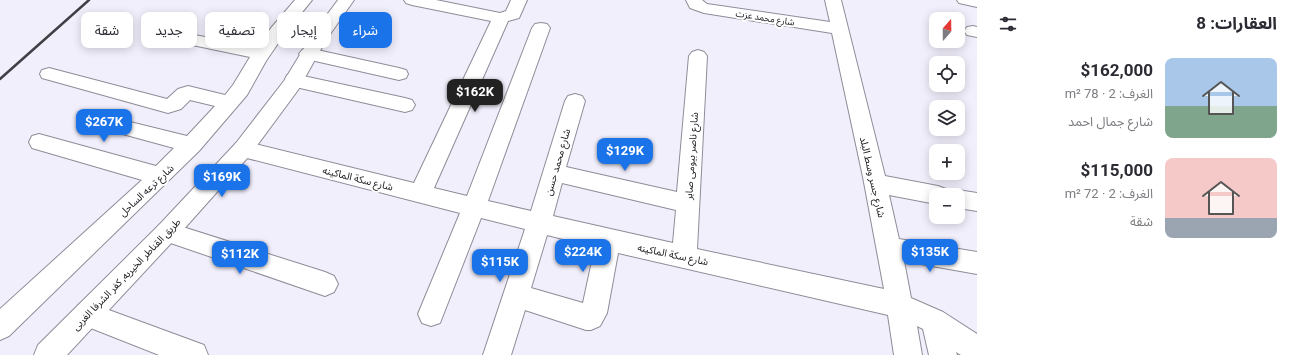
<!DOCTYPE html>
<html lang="ar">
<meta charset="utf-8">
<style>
:root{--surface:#fff;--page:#f2f2f3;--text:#2b2b33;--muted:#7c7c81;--accent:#1a73e8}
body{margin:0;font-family:Roboto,"Noto Sans Arabic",sans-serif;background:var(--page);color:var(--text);direction:rtl;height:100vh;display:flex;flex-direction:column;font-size:15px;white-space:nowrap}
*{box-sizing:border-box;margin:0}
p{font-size:13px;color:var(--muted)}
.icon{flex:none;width:22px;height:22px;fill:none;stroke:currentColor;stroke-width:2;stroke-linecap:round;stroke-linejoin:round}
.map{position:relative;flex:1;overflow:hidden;direction:ltr}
.sheet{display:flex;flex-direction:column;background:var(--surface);width:320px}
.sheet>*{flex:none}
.hud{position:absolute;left:12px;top:12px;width:380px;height:36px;direction:rtl;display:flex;gap:8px}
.needle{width:26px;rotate:20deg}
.controls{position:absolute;left:929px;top:12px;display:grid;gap:8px}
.controls a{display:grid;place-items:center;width:36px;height:36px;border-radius:8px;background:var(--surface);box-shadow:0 2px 10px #0003;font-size:20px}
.price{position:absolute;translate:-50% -34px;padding:0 9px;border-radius:8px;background:var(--accent);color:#fff;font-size:13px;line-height:26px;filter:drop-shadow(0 1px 2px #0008)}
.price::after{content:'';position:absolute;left:50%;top:24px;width:12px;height:9px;margin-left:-6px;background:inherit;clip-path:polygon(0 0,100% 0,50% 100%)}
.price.current{background:#222;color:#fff}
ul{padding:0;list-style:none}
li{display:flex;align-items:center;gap:12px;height:100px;padding:0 20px}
li span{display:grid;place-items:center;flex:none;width:112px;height:80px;border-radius:8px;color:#555}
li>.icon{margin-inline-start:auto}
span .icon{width:48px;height:48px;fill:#fffc;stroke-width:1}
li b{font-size:17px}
h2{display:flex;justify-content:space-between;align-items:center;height:48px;padding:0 20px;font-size:17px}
.chip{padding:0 14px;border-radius:8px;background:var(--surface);box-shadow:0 2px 10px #0003;font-size:14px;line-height:36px}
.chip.current{background:var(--accent);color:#fff}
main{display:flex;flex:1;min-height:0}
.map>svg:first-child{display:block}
</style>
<main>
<section class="sheet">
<h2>العقارات: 8<svg class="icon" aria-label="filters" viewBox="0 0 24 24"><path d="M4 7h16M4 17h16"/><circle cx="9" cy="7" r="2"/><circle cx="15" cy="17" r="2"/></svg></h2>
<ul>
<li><span style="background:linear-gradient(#a9c7e8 60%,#7fa58c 0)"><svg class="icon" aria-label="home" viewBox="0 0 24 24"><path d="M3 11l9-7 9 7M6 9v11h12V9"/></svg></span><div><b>$162,000</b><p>الغرف: 2 · 78 m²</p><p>شارع جمال احمد</p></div></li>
<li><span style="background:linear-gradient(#f6c9c9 75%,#9aa5b1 0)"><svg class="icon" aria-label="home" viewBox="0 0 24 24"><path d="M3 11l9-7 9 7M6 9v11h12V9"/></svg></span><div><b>$115,000</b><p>الغرف: 2 · 72 m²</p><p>شقة</p></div></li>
</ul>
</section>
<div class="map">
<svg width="977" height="355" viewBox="0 0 977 355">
<rect width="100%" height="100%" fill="#f2effc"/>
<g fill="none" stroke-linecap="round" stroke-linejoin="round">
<g stroke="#8f8c98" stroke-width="2">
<path id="street" d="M295 0H312L283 36 266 61 247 95 199 151 9 336 0 340V309L142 180 32 148 29 142 32 136 39 134 156 166 174 148 119 133 116 128 119 123 126 121 187 136 215 106 190 100 181 109 168 113 42 78 40 74 42 70 49 68 167 99 178 89 188 86 225 95 233 85 250 57 173 41 170 37 173 33 179 32 257 47 271 28Z
M404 0H436L500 13 506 11 511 0H527L519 18 508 21 434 188 467 196 532 28 535 24 541 23 547 24 550 28 488 201 531 211 565 101 568 96 575 94 582 96 585 101 566 167 677 192 689 56 692 52 698 50 704 52 707 56 697 249 884 289 863 177 832 33 704 13 690 8 686 0H702L707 4 830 22 825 0H841L885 176 938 186 946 189 949 194 950 192 958 190 977 193V211L958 208V195H936V204L889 195 899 239 977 252V274L904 261 911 298 943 312 977 334V355H961L956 352 957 355H929L923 329 917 326 922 355H894L888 315 618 253 607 313 600 326 591 330H586L525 310 511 355H483L525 229 481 218 440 323 431 326 422 323 418 314 460 213 243 157 236 155 232 149 236 143 243 141 414 183 491 21 412 5 406 3ZM562 183 676 210 673 243 553 216ZM547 235 595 247 583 303 531 288Z
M957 0H977V7L959 3Z
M973 26 977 27V37L967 35 964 31 967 27Z
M308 48 399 68 406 70 408 74 406 78 399 80 302 58 299 54 302 50Z
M294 74 405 98 412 100 415 105 412 110 405 112 287 85 285 80 287 75Z
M167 222 325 272 334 276 338 284 334 292 325 296 159 239 155 232 159 225Z
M87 302 204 345 208 355H159L78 323 74 314 78 305Z"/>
</g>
<g stroke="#8f8c98" stroke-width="2">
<path id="secondary" d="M338 0H354L326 40 298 90 250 155 175 239 67 355H34L38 345 159 225 236 143 284 81 312 35Z"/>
</g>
<use href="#street" fill="#fff" fill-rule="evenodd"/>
<use href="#secondary" fill="#fff" fill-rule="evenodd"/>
<path stroke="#403f46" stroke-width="2.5" d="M0 79 89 0"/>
</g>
<g text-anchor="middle" stroke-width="4" stroke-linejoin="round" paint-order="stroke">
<g font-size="9" fill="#141318" stroke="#fff">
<text transform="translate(765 18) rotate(9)" y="3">شارع محمد عزت</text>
</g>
<g font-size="10" fill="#141318" stroke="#fff">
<text transform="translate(691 156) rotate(-86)" y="4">شارع ناصر بيومى صابر</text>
<text transform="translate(557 162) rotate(-74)" y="4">شارع محمد حسن</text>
<text transform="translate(873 177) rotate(77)" y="4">شارع جسر وسط البلد</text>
<text transform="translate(358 178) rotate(14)" y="4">شارع سكة الماكينه</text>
<text transform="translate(146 190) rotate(-43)" y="4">شارع ترعه الساحل</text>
<text transform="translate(673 254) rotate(12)" y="4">شارع سكة الماكينه</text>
<text transform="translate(126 274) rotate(-46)" y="4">طريق القناطر الخيريه, كفر الشرفا الغربى</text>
</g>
</g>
</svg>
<div class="controls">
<a><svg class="needle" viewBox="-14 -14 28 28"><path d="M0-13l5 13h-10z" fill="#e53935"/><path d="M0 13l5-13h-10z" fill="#7c7c81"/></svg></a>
<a><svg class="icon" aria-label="locate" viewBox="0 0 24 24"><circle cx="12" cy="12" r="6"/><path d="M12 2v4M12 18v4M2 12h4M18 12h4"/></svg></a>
<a><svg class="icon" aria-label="layers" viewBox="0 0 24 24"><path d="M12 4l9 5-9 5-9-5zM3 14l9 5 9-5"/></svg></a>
<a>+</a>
<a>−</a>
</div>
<b class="price current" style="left:475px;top:113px">$162K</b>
<b class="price" style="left:104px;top:143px">$267K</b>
<b class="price" style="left:625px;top:172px">$129K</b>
<b class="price" style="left:222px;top:198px">$169K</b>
<b class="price" style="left:583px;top:273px">$224K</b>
<b class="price" style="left:930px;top:273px">$135K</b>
<b class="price" style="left:240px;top:275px">$112K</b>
<b class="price" style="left:500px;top:283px">$115K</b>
<div class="hud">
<a class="chip current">شراء</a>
<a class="chip">إيجار</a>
<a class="chip">تصفية</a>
<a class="chip">جديد</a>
<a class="chip">شقة</a>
</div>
</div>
</main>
